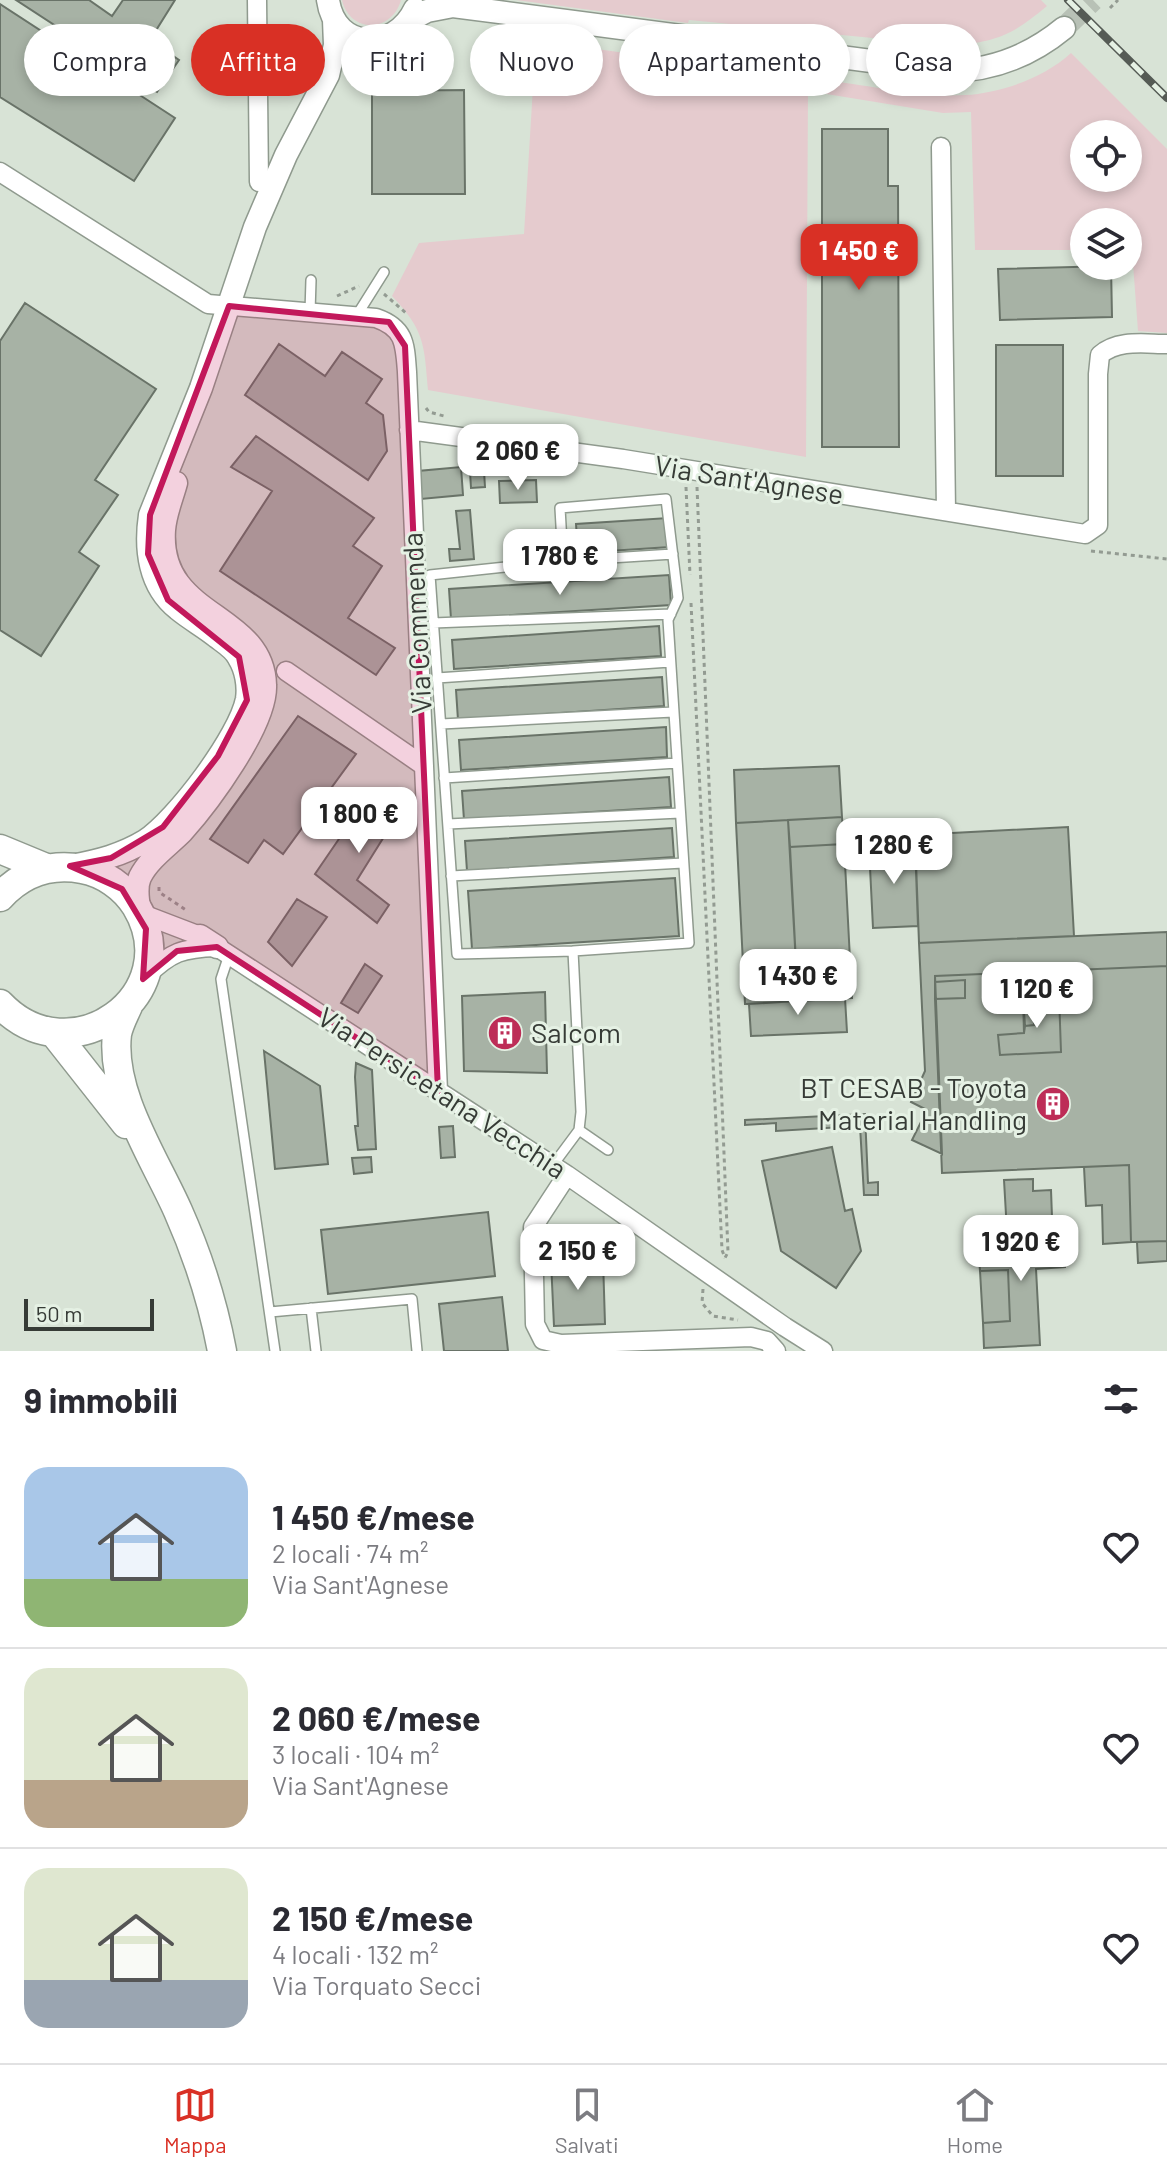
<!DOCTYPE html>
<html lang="it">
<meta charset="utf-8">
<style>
:root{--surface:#fff;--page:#f2f2f3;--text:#2b2b33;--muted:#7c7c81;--line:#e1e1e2;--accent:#d93025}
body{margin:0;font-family:Barlow,sans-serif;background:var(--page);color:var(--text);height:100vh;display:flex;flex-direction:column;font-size:30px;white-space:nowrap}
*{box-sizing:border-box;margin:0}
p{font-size:26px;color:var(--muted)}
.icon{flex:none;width:44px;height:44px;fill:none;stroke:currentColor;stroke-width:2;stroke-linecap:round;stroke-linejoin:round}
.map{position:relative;height:1351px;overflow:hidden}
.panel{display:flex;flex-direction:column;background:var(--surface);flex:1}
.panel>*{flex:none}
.guide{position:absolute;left:24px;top:24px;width:1120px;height:72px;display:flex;gap:16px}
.buttons{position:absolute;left:1070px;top:120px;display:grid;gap:16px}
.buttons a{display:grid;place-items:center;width:72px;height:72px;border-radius:50%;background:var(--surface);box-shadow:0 4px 12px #0003;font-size:40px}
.scale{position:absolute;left:24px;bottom:20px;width:130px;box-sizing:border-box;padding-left:8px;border:4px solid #363b36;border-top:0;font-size:22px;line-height:28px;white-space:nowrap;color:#363b36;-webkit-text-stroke:6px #e5f1e4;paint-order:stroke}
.price{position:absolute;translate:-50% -68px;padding:0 18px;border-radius:16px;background:#fff;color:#222;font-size:26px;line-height:52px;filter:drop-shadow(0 2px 4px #0008)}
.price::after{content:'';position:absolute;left:50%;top:48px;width:24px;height:18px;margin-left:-12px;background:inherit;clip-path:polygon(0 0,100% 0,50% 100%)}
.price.on{background:var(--accent);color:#fff}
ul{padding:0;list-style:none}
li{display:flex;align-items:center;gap:24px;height:200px;padding:0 24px}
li+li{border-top:2px solid var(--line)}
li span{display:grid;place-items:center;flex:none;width:224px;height:160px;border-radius:24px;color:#555}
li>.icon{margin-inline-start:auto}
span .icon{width:96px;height:96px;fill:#fffc;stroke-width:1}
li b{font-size:34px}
h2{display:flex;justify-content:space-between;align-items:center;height:96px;padding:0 24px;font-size:34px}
.chip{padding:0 28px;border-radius:36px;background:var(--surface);box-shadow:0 4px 12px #0003;font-size:28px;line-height:72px}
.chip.on{background:var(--accent);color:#fff}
.menu{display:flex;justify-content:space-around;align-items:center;height:112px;border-top:2px solid var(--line);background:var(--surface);font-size:22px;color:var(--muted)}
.menu a{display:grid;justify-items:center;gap:4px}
.menu .on{color:var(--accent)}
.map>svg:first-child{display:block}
</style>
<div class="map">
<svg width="1167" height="1351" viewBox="0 0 1167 1351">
<rect width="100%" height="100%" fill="#d8e3d6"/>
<path fill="#e5cbce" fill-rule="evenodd" d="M342 0H401C392 33 350 34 342 0Z
M516 0H1041L1047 6C1012 35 1000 40 955 46L689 20 688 23Z
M536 38 541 41C638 55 734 68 832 81 872 86 925 98 965 95 1001 93 1044 78 1071 53L1167 149V333L1138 331 1132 250H1128V222H1084V250H975L971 112 943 113 808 91 806 457 428 390C424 344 425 331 392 296L419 243 524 234ZM1128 134V178H1084V134Z"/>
<path fill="#a7b2a5" stroke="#697368" stroke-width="2" fill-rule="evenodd" d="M16 0H89L112 16 123 0H175L150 40 179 60 157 92Z
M0 4 175 118 134 181 0 97Z
M464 90 465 194H372V91Z
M822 129H888V186H898L899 447H822Z
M1111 266 1112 317 1000 320 998 269Z
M25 303 156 389 95 480 118 495 79 552 99 566 41 656 0 630V341Z
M279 344 325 376 342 352 382 379 366 403 383 415 387 451 368 480 245 395Z
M996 345H1063V476H996Z
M256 436 374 518 353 546 382 566 348 618 395 648 376 675 220 571 272 491 231 467Z
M461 467 463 495 421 499 418 471Z
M484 471 485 487 471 488 470 472Z
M536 480 537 502 500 503 499 481Z
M470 510 474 559 450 561 449 549H460L456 511Z
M668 518 670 547 578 553 576 524Z
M669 575 671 605 451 619 449 589Z
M659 626 661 656 454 669 452 640Z
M662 677 664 706 458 720 456 690Z
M298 716 356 754 283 854 264 840 248 863 210 839Z
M666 727 667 757 461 770 459 740Z
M839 766 842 817 736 823 734 770Z
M669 777 671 807 464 820 462 791Z
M371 792 400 811 357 880 389 905 377 923 315 874Z
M842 817 844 844 790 847 788 820Z
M788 820 798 1001 745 1004 736 823Z
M1068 827 1074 936 919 943 915 835Z
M672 828 674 857 467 871 465 841Z
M844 844 852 998 798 1001 790 847Z
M915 844 918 926 873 928 869 847Z
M675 878 679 936 472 949 468 891Z
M297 899 327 917 292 966 268 942Z
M1167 932V966L935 976 942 1154 912 1140 927 1110 911 1102 925 1071 919 943Z
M365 964 382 976 358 1013 341 1003Z
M1167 966V1241L1131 1242 1129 1165 942 1173 935 999 965 998V980L935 982V976ZM1059 995 1061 1052 1000 1055 998 1035 1024 1033 1023 996Z
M965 980V998L935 999V982Z
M545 992 547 1073 464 1071 462 996Z
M1033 995 1034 1025 1025 1026 1023 996Z
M1033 995H1059L1061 1052 1000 1055 998 1035 1024 1033 1025 1026 1034 1025Z
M845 998 847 1032 751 1036 749 1004Z
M264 1051 320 1086 328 1164 275 1169Z
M356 1063 372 1070 376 1149 358 1150 355 1126H358L355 1077Z
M865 1114 868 1183 878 1182V1195H864L860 1126 776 1131V1123L745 1125V1120Z
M453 1126 455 1157 441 1158 439 1127Z
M832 1147 845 1211 852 1209 861 1251 836 1288 781 1251 762 1161Z
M371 1157 372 1172 354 1174 352 1158Z
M1129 1165 1131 1242 1103 1244 1102 1205 1086 1206 1084 1167Z
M1033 1179V1191L1051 1190 1052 1217H1057L1058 1229 1007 1232 1004 1180Z
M488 1212 495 1276 328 1294 321 1230Z
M1058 1229V1243L1064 1242 1065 1267 1036 1269 1040 1345 984 1348 983 1323 1010 1321 1008 1270 980 1271 978 1245 1007 1244V1232Z
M1167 1241V1261L1138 1263 1137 1242Z
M603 1259 605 1324 554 1326 551 1261Z
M1008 1270 1010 1321 983 1323 980 1271Z
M502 1297 508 1351H444L439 1304Z"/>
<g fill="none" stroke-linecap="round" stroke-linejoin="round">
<path stroke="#b8c1b6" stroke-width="22" stroke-dasharray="22 11" stroke-linecap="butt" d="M1064 28 1093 0"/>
<g stroke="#8f9a8e" stroke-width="12">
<path id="service" d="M310 312 311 280
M357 315 384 272
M563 561 673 554
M433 623 671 614
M437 678 670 662
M441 724 673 712
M444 778 677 763
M448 824 680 813
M451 876 683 863
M573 951 457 954 430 575 563 561 560 508 666 499 678 598 668 620 689 943 573 951 581 1112 579 1130
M229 955 221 979 275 1351
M553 1165 579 1130 608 1150
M311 1308 316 1351
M270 1312 412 1299 417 1351"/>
</g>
<g stroke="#8f9a8e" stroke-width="21">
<path id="minor" d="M257 0 259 182
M941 147 946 511
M0 172 208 304 376 318C405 328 405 344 407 372L438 1091
M409 430 623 459 1085 534 1098 525V374L1100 355C1118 339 1145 344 1167 344
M286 671 424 766
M140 913 200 936
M146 976C171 952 182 948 217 947L567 1175 785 1327 823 1351
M567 1175 533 1227 535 1324 543 1340 561 1344 751 1337 767 1341 776 1351"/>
</g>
<g stroke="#8f9a8e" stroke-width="25">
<path id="tertiary" d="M328 0C335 51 395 52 415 9
M410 20 427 11 453 6 947 71C992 71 1030 56 1064 28
M71 866C98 861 122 855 145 841 177 820 240 736 247 699 249 686 246 669 239 658 235 649 225 643 217 637 205 627 190 619 178 609 149 586 145 549 150 515L201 388 255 227 286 155 328 75 335 45 334 20
M140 913C138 902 135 888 140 877 149 859 168 846 182 832 208 803 267 724 265 685 263 611 158 619 164 530 165 514 172 498 176 483
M200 936 217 947"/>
</g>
<g stroke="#8f9a8e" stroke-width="31">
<path id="primary" d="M0 849 46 868
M0 897C22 873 50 863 82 869 104 873 124 887 136 906 189 994 71 1079 0 1004
M128 1006C124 1015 119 1024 117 1034 110 1093 155 1159 178 1211 198 1256 213 1303 222 1351
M55 1034 126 1124"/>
</g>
<path stroke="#939b92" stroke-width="3" stroke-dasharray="4 4" stroke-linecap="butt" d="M1110 8 1118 0
M384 294 406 313
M337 296 359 286
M426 408 429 412 444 416
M686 487 690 575
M697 487 728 1252 725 1258
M1091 551 1167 559
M691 603 722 1250 725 1258
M159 887V892L186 910
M703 1289 702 1303 713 1316 738 1320"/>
<use href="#service" stroke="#fff" stroke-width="9"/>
<use href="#minor" stroke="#fff" stroke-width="18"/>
<use href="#tertiary" stroke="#fff" stroke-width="22"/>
<use href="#primary" stroke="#fff" stroke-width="28"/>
<g stroke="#555b55" stroke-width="8">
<path id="rail" d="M1068 0 1167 98"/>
</g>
<use href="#rail" stroke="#e5f1e4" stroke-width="5" stroke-dasharray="15" stroke-linecap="butt"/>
</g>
<path fill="#c2185b" fill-opacity="0.2" stroke="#c2185b" stroke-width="6" stroke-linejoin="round" d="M229 306 389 322 405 346 438 1091 217 947 177 951 143 979 146 929 122 889 70 866 111 858 163 827 218 756 247 700 239 657 168 600 148 554 150 515Z"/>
<defs>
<g id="building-disc" transform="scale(1.8)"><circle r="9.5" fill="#bd2d57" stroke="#e5f1e4"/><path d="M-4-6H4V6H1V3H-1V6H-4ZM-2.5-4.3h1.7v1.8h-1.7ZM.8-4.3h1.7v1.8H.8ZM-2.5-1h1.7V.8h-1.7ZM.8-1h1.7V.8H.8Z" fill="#fff"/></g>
</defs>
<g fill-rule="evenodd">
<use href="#building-disc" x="505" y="1033"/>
<use href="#building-disc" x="1053" y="1104"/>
</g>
<g text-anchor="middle" stroke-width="6" stroke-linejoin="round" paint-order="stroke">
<g font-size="28" fill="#363b36" stroke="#e5f1e4">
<text transform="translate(749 480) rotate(9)" y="10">Via Sant'Agnese</text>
<text transform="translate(417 623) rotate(-93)" y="10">Via Commenda</text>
<text transform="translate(442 1093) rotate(33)" y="10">Via Persicetana Vecchia</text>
</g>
<g font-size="28" fill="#363b36" stroke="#e5f1e4" text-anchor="start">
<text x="531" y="1043">Salcom</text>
<text x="1027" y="1098" text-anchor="end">BT CESAB - Toyota<tspan x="1027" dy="32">Material Handling</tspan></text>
</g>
</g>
</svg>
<div class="buttons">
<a><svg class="icon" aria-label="locate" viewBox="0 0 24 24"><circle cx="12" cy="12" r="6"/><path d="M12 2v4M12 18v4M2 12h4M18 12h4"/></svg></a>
<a><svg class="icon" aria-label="layers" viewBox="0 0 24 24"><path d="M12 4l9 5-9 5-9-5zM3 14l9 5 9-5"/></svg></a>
</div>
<div class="scale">50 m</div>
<b class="price on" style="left:859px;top:292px">1 450 €</b>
<b class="price" style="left:518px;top:492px">2 060 €</b>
<b class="price" style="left:560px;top:597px">1 780 €</b>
<b class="price" style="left:359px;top:855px">1 800 €</b>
<b class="price" style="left:894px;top:886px">1 280 €</b>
<b class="price" style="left:798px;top:1017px">1 430 €</b>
<b class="price" style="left:1037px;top:1030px">1 120 €</b>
<b class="price" style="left:1021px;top:1283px">1 920 €</b>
<b class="price" style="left:578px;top:1292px">2 150 €</b>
<div class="guide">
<a class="chip">Compra</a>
<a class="chip on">Affitta</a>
<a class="chip">Filtri</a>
<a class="chip">Nuovo</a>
<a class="chip">Appartamento</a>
<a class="chip">Casa</a>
</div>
</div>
<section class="panel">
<h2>9 immobili<svg class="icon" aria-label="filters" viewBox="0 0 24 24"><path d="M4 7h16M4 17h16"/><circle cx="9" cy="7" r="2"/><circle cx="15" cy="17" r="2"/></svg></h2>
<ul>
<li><span style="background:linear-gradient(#a9c7e8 70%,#8fb573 0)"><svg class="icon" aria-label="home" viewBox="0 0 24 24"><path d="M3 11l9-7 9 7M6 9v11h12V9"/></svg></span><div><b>1 450 €/mese</b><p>2 locali · 74 m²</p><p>Via Sant'Agnese</p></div><svg class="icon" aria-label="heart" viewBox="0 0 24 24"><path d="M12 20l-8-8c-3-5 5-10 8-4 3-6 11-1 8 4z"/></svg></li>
<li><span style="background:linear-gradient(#dfe7d0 70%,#b9a48a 0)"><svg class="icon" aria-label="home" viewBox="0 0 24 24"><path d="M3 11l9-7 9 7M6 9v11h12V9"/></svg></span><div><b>2 060 €/mese</b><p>3 locali · 104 m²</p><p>Via Sant'Agnese</p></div><svg class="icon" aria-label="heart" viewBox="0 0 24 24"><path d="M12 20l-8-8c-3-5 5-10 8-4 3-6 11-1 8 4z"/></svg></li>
<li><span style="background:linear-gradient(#dfe7d0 70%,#9aa5b1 0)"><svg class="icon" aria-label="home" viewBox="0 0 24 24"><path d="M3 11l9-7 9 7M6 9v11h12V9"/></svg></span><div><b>2 150 €/mese</b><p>4 locali · 132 m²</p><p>Via Torquato Secci</p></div><svg class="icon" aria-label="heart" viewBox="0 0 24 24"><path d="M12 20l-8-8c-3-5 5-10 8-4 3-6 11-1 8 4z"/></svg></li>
</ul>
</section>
<nav class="menu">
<a class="on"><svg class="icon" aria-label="map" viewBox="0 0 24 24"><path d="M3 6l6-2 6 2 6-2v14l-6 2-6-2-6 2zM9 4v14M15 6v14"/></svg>Mappa</a>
<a><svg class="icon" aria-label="saved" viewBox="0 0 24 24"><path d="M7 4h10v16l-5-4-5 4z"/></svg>Salvati</a>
<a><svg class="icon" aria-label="home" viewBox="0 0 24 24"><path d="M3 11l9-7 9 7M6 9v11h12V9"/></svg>Home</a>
</nav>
